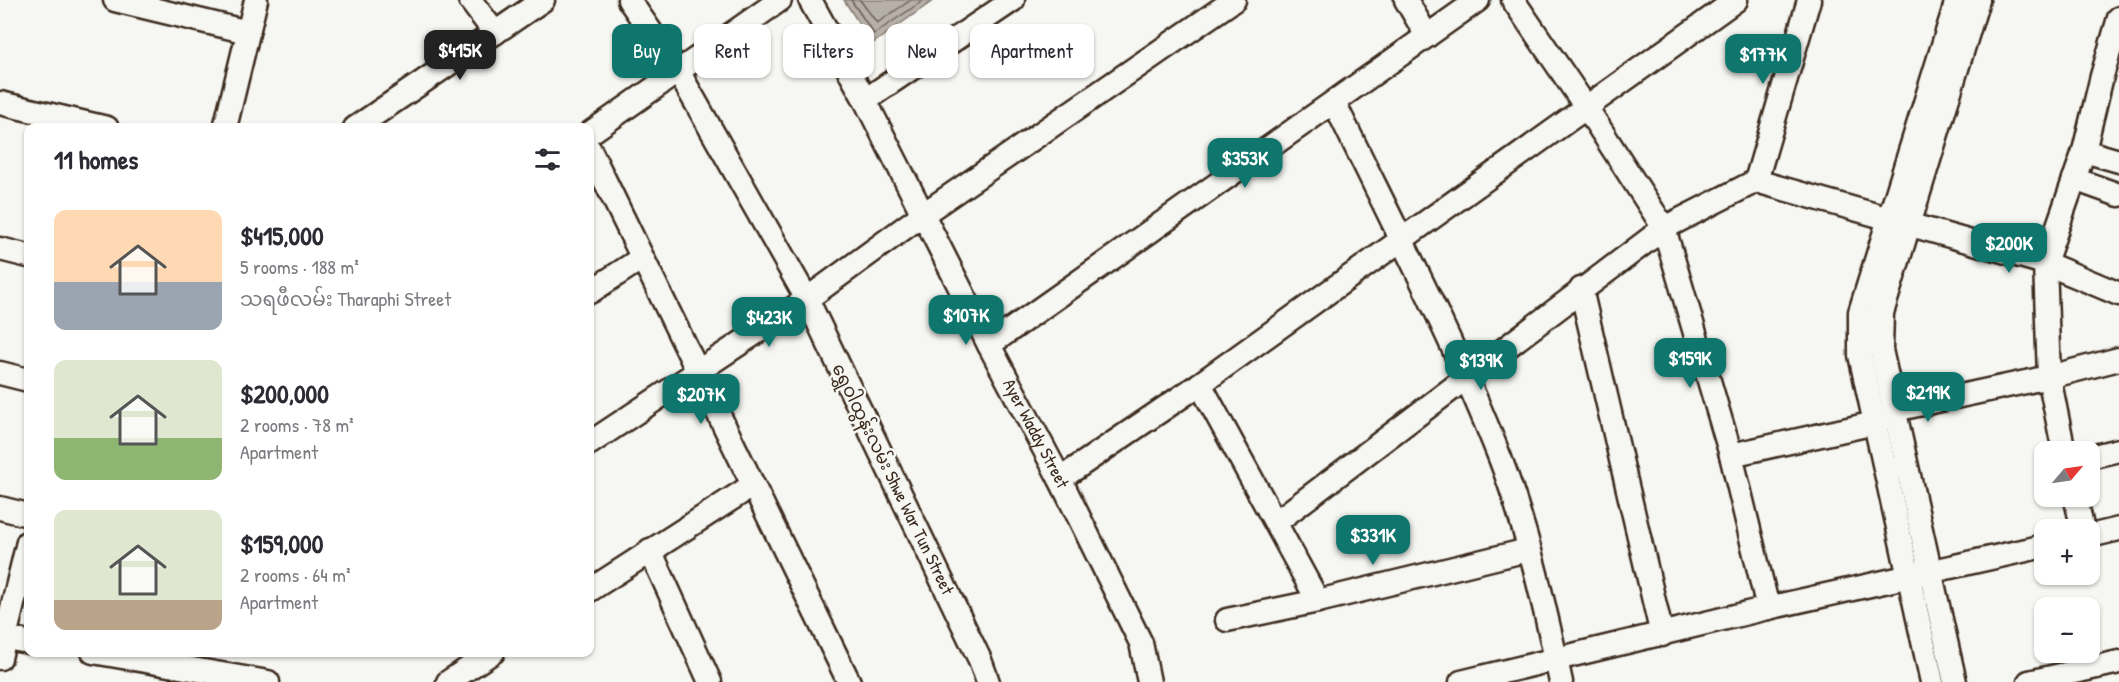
<!DOCTYPE html>
<meta charset="utf-8">
<style>
:root{--surface:#fff;--page:#f2f2f3;--text:#2b2b33;--muted:#7c7c81;--accent:#0f766e}
body{margin:0;font-family:"Patrick Hand","Noto Sans Myanmar",sans-serif;background:var(--page);color:var(--text);height:100vh;display:flex;flex-direction:column;font-size:22px;white-space:nowrap}
*{box-sizing:border-box;margin:0}
p{font-size:20px;color:var(--muted)}
.icon{flex:none;width:33px;height:33px;fill:none;stroke:currentColor;stroke-width:2;stroke-linecap:round;stroke-linejoin:round}
.map{position:relative;flex:1;overflow:hidden}
.sheet{position:absolute;left:24px;top:123px;width:570px;height:534px;display:flex;flex-direction:column;background:var(--surface);border-radius:12px;box-shadow:0 2px 4px #0004}
.sheet>*{flex:none}
.guide{position:absolute;left:612px;top:24px;width:570px;height:54px;display:flex;gap:12px}
.needle{width:39px;rotate:61deg}
.fabs{position:absolute;left:2034px;top:441px;display:grid;gap:12px}
.fabs a{display:grid;place-items:center;width:66px;height:66px;border-radius:12px;background:var(--surface);box-shadow:0 2px 4px #0004;font-size:30px}
.price{position:absolute;translate:-50% -51px;padding:0 14px;border-radius:12px;background:var(--accent);color:#fff;font-size:20px;line-height:39px;filter:drop-shadow(0 2px 3px #0008)}
.price::after{content:'';position:absolute;left:50%;top:36px;width:18px;height:14px;margin-left:-9px;background:inherit;clip-path:polygon(0 0,100% 0,50% 100%)}
.price.selected{background:#222;color:#fff}
ul{padding:0;list-style:none}
li{display:flex;align-items:center;gap:18px;height:150px;padding:0 30px}
li span{display:grid;place-items:center;flex:none;width:168px;height:120px;border-radius:12px;color:#555}
li>.icon{margin-inline-start:auto}
span .icon{width:72px;height:72px;fill:#fffc;stroke-width:1}
li b{font-size:26px}
h2{display:flex;justify-content:space-between;align-items:center;height:72px;padding:0 30px;font-size:26px}
.chip{padding:0 21px;border-radius:12px;background:var(--surface);box-shadow:0 2px 4px #0004;font-size:21px;line-height:54px}
.chip.selected{background:var(--accent);color:#fff}
.map>svg:first-child{display:block}
</style>
<div class="map">
<svg width="2119" height="682" viewBox="0 0 2119 682">
<rect width="100%" height="100%" fill="#f6f6f2"/>
<filter id="ink" filterUnits="userSpaceOnUse"><feTurbulence type="fractalNoise" baseFrequency=".0167" numOctaves="2"/><feDisplacementMap in="SourceGraphic" scale="12" xChannelSelector="R" yChannelSelector="G"/><feConvolveMatrix kernelMatrix="1 2 1 2 8 2 1 2 1" color-interpolation-filters="sRGB"/></filter>
<g filter="url(#ink)">
<path fill="#b6b0a9" stroke="#857a71" stroke-width="1.5" d="M844 0H934L872 44Z"/>
<g fill="none" stroke-linecap="round" stroke-linejoin="round">
<path stroke="#6c6056" stroke-width="1.5" d="M851 0 874 34 924 0
M860 0 877 23 911 0"/>
<g stroke="#3b2a1e" stroke-width="27">
<g id="minor">
<path d="M115 0 248 32"/>
<path d="M470 0 495 33"/>
<path d="M629 0 678 71 807 299 980 660 988 682"/>
<path id="s1" d="M810 0 865 100 989 345 1060 479 1141 643 1149 682"/>
<path d="M1406 0 1427 36"/>
<path d="M1513 0 1586 107 1664 228 1731 455 1768 608 2044 546"/>
<path d="M865 100 1013 0"/>
<path d="M1334 102C1391 220 1452 336 1500 458 1527 528 1545 608 1561 682"/>
<path d="M0 103 107 128"/>
<path d="M225 128 256 0"/>
<path d="M355 128 543 0"/>
<path d="M590 133 780 0"/>
<path d="M590 150 849 682"/>
<path d="M2084 151 2119 161"/>
<path d="M2074 179 2119 195"/>
<path d="M1756 181 1809 0"/>
<path d="M0 249 28 256"/>
<path d="M1581 289 1662 635"/>
<path d="M590 292 642 258"/>
<path d="M989 345 1478 0"/>
<path d="M0 373 28 380"/>
<path d="M1200 384 1318 601"/>
<path d="M590 443 807 299 922 215 1234 0"/>
<path d="M2064 452 2049 377 2045 263 2084 151 2102 76 2119 18"/>
<path d="M1731 455 1875 423 1894 410 2049 377 2119 359"/>
<path d="M2090 457 2119 450"/>
<path d="M1060 479 1200 384 1736 0"/>
<path d="M2075 496 2083 530"/>
<path d="M0 508 28 515"/>
<path d="M1276 522 1664 228 1756 181 2045 263 2119 294"/>
<path d="M2090 536 2119 529"/>
<path d="M650 550 710 682"/>
<path d="M590 590 753 485"/>
<path d="M1227 620 1318 601 1528 550"/>
<path d="M0 637 28 642"/>
<path d="M93 652 268 682"/>
<path d="M0 658 28 542"/>
<path d="M448 682 493 652"/>
<path d="M1461 682 1768 608"/>
<path d="M1932 682 1860 355V312L1957 0"/>
<path d="M1955 682 1881 350 1882 313 1978 0"/>
<path d="M2029 682 2119 662"/>
</g>
</g>
<use href="#minor" stroke="#f6f6f2" stroke-width="22"/>
</g>
</g>
<g text-anchor="middle" stroke-width="5" stroke-linejoin="round" paint-order="stroke">
<g font-size="18" fill="#3b2a1e" stroke="#f6f6f2">
<text dy="6" stroke="none"><textPath href="#s1" startOffset="489">Ayer Waddy Street</textPath></text>
<text transform="translate(893 479) rotate(64)" y="6">ရွှေဝါထွန်းလမ်း Shwe War Tun Street</text>
</g>
</g>
</svg>
<div class="fabs">
<a><svg class="needle" viewBox="-14 -14 28 28"><path d="M0-13l5 13h-10z" fill="#e53935"/><path d="M0 13l5-13h-10z" fill="#7c7c81"/></svg></a>
<a>+</a>
<a>−</a>
</div>
<b class="price selected" style="left:460px;top:81px">$415K</b>
<b class="price" style="left:1763px;top:85px">$177K</b>
<b class="price" style="left:1245px;top:189px">$353K</b>
<b class="price" style="left:2009px;top:274px">$200K</b>
<b class="price" style="left:966px;top:346px">$107K</b>
<b class="price" style="left:769px;top:348px">$423K</b>
<b class="price" style="left:1690px;top:389px">$159K</b>
<b class="price" style="left:1481px;top:391px">$139K</b>
<b class="price" style="left:1928px;top:423px">$219K</b>
<b class="price" style="left:701px;top:425px">$207K</b>
<b class="price" style="left:1373px;top:566px">$331K</b>
<div class="guide">
<a class="chip selected">Buy</a>
<a class="chip">Rent</a>
<a class="chip">Filters</a>
<a class="chip">New</a>
<a class="chip">Apartment</a>
</div>
<section class="sheet">
<h2>11 homes<svg class="icon" aria-label="filters" viewBox="0 0 24 24"><path d="M4 7h16M4 17h16"/><circle cx="9" cy="7" r="2"/><circle cx="15" cy="17" r="2"/></svg></h2>
<ul>
<li><span style="background:linear-gradient(#ffd9b3 60%,#9aa5b1 0)"><svg class="icon" aria-label="home" viewBox="0 0 24 24"><path d="M3 11l9-7 9 7M6 9v11h12V9"/></svg></span><div><b>$415,000</b><p>5 rooms · 188 m²</p><p>သရဖီလမ်း Tharaphi Street</p></div></li>
<li><span style="background:linear-gradient(#dfe7d0 65%,#8fb573 0)"><svg class="icon" aria-label="home" viewBox="0 0 24 24"><path d="M3 11l9-7 9 7M6 9v11h12V9"/></svg></span><div><b>$200,000</b><p>2 rooms · 78 m²</p><p>Apartment</p></div></li>
<li><span style="background:linear-gradient(#dfe7d0 75%,#b9a48a 0)"><svg class="icon" aria-label="home" viewBox="0 0 24 24"><path d="M3 11l9-7 9 7M6 9v11h12V9"/></svg></span><div><b>$159,000</b><p>2 rooms · 64 m²</p><p>Apartment</p></div></li>
</ul>
</section>
</div>
